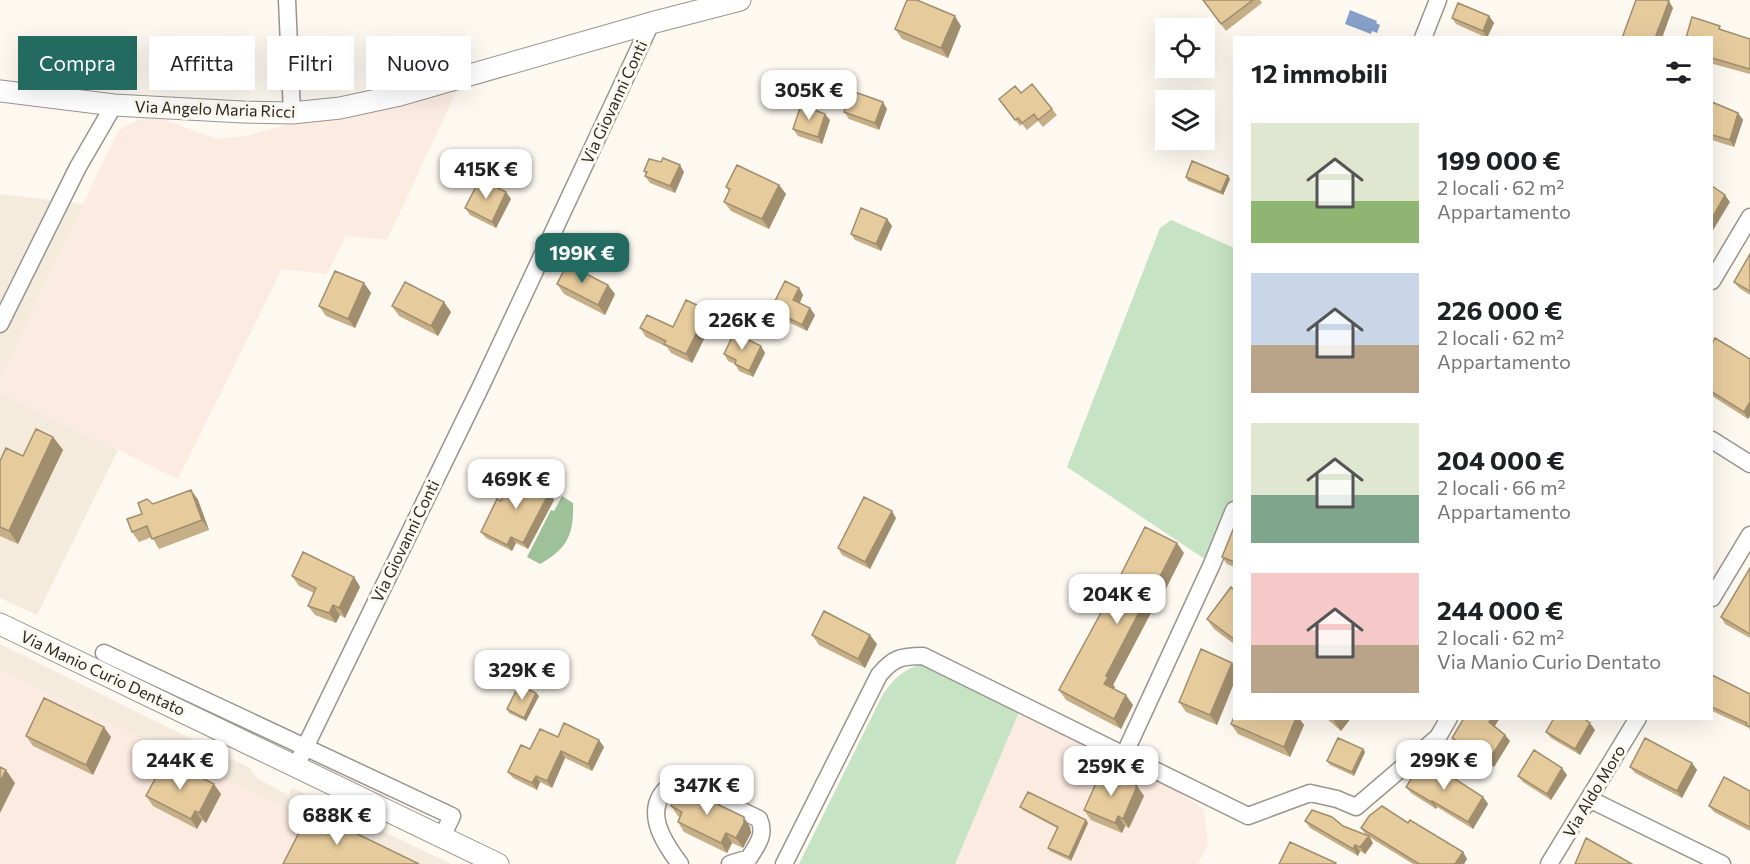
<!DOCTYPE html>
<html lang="it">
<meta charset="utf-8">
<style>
:root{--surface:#fff;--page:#f2f2f2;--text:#202124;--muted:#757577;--accent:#236a60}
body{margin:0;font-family:Commissioner,sans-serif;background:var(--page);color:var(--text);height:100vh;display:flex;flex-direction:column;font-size:22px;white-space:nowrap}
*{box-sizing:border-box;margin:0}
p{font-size:20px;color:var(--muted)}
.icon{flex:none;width:33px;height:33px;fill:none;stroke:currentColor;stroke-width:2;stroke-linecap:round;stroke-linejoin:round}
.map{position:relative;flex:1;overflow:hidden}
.details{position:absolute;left:1233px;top:36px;width:480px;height:684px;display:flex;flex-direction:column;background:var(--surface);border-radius:0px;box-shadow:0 6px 24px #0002}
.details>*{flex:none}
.guide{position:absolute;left:18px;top:36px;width:570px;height:54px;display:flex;gap:12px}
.controls{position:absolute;left:1155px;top:18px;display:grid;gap:12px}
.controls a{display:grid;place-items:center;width:60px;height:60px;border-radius:0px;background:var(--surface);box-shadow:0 6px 24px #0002;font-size:30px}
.price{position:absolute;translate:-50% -51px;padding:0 14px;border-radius:12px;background:#fff;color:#222;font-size:20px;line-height:39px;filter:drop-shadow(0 2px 3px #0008)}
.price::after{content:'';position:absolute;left:50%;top:36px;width:18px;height:14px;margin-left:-9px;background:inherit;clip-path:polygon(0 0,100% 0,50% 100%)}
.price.active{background:var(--accent);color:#fff}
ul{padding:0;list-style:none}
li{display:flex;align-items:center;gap:18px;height:150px;padding:0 18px}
li span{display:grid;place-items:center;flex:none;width:168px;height:120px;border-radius:0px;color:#555}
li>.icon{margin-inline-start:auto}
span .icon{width:72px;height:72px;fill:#fffc;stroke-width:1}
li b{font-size:26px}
h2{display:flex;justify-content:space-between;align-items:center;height:72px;padding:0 18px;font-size:26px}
.pill{padding:0 21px;border-radius:0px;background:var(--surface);box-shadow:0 6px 24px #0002;font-size:21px;line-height:54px}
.pill.active{background:var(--accent);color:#fff}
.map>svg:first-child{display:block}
</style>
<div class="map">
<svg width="1750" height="864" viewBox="0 0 1750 864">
<rect width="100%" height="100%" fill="#fdf8f0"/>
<path fill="#f4ebdd" d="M0 194 84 204 0 380Z
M0 392 118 450 37 615 0 598Z
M0 644 250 768 258 779 289 795 292 788 451 864H0Z"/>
<path fill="#fcebe0" d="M456 92 387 240 346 236 327 274 282 269 178 479 0 392V380L64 247 99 170 116 136 123 127 146 117 159 116 170 122 217 139 247 136 289 124 359 115Z
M0 670 319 824 401 864H0Z
M1022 705 1124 755 1204 810 1208 844 1198 864H955Z"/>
<path fill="#c6e3c3" d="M1171 220 1234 248V505L1212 564 1067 467 1160 228Z
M923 664 1022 705 955 864H799L883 694C896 677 902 670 923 664Z"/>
<path fill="#9ec19a" d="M562 496 573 503C574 534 568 548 540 564L527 557 551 510 554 511Z"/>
<path fill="#86a0c9" d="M1350 10 1377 21 1376 23 1380 25 1377 33 1372 31 1371 34 1345 24Z"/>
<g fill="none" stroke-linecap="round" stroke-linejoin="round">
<g stroke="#99958e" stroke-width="19">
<path id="minor" d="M287 0 292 113
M1423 38 1438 0
M1712 281 1750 217
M0 324 78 167 114 105
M1712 440 1750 464
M1712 598 1750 535
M104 653 452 816 442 837
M1124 755 1212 564 1234 510
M296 766 482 384 651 23
M1589 799 1722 864
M680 864C660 838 639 803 678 780L759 819C766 835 757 845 749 858L730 864
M784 864 879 675C893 658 901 656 923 656L1248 816 1310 793 1337 799 1356 807 1438 737 1449 718
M1549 864 1638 718"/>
</g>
<g stroke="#99958e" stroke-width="23">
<path id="major" d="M0 91 114 105 243 112 292 113 340 108 400 95 651 23 740 0
M0 624 498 864"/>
</g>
<use href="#minor" stroke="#fff" stroke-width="16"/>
<use href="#major" stroke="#fff" stroke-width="21"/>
</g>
<path fill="#c6af87" d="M1203 0H1260L1262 3 1226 31Z
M1489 16 1494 23 1487 38 1456 24 1452 18Z
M961 26 948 58 902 39 895 29Z
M1724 31 1750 39V74L1713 64 1712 61V38Z
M1021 93 1052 109 1057 115 1043 127 1038 121 1027 130 1022 124 1020 126 999 99Z
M1712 102 1738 113 1743 120 1734 147 1712 140Z
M887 109 879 130 849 119 844 112Z
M830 120 822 144 798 136 793 129Z
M661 162 684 172 675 193 650 183 645 176 646 174 644 171Z
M1228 176 1230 179 1223 195 1188 181 1186 177Z
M779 185 786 194 769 229 731 211 724 202 729 191 726 187Z
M511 199 496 228 470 215 465 208Z
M887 219 892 226 881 251 855 240 851 234Z
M1750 254V295L1739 288 1734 282Z
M364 283 371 293 355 328 326 316 319 306Z
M557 284 615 294 605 315 564 294Z
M799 288 803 295 800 303 815 315 807 331 782 319 777 312 779 309 774 303Z
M392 306 451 312 438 336 399 316Z
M708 310 714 319 692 363 671 353 667 347 646 337 640 328 673 327Z
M1712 344 1750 359V416L1748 419 1712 396Z
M761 346 765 353 753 377 739 371 735 364 728 361 724 354Z
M53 437 63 450 18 544 0 536V461L23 456Z
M542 482 547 489 546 491 549 493 554 500 528 549 516 543 512 551 486 538 481 532 501 501Z
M191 490 198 500 209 530 159 549 152 537 139 542 132 532 153 504Z
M896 518 870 569 842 555 838 548Z
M1234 527V567L1227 564 1222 557Z
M1184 553 1156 608 1154 607 1113 685 1115 687 1114 689 1133 705 1121 729 1066 700 1059 690Z
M1750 568V638L1725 624 1721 617Z
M292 576 354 577 360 587 345 618 340 615 336 623 315 615 308 606 314 593 299 586Z
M1234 590V644L1214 629 1207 619Z
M812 635 877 644 865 668 819 645Z
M1232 663 1234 666V683L1217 725 1186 712 1179 702Z
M1712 675 1750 694V731L1749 728 1712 711Z
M536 693 539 696 526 721 509 713 507 709Z
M1299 718 1304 725 1290 757 1238 734 1231 724Z
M1326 718H1351L1341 731Z
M1464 718H1500L1495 726 1505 735 1510 741 1494 767 1457 745 1452 738Z
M1595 730 1580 755 1551 738 1546 732Z
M26 736 111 737 93 775 33 746Z
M558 737 604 747 592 771 565 758 552 788 540 782 537 790 513 778 508 772 530 749Z
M1363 749 1365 752 1354 776 1330 765 1327 761Z
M1692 763 1697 770 1682 798 1635 773 1630 767Z
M182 774 221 794 206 823 202 820 197 829 153 806 146 796Z
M1567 775 1551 800 1523 782 1518 776Z
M1137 786 1144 796 1129 828 1125 826 1122 833 1091 820 1084 810Z
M1406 787 1483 797 1488 804 1473 829 1437 807 1436 809 1411 793Z
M1750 791V831L1714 812 1709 806Z
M671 806 750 827 751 833 743 848 732 843 727 853 684 832 678 822 680 817 678 816Z
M1020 807 1086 820 1088 823 1071 861 1050 851 1048 848 1057 828 1023 810Z
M1305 821 1343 826 1366 835 1361 828 1408 823 1463 852 1467 859 1464 864H1413L1369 837 1373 843 1365 854 1360 851 1358 856 1310 828Z"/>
<path fill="#a18e6e" d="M1669 1 1673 8 1662 38H1655Z
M955 16 961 26 948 58 941 48Z
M1489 16 1494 23 1487 38 1483 31Z
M883 102 887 109 879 130 875 123Z
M1738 113 1743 120 1734 147 1730 140Z
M825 114 830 120 822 144 818 137Z
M680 165 684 172 675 193 670 186Z
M1228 176 1230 179 1223 195 1221 192Z
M779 185 786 194 769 229 762 219Z
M506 192 511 199 496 228 492 222Z
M1725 195 1730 202 1712 232V218Z
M887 219 892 226 881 251 876 244Z
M364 283 371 293 355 328 348 319Z
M608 285 615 294 605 315 598 305Z
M799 288 803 295 798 306 793 300Z
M444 302 451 312 438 336 431 326Z
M810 308 815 315 807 331 802 325Z
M708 310 714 319 692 363 686 354Z
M761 346 765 353 753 377 749 371Z
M1750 402V416L1748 419 1744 412Z
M53 437 63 450 18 544 9 531Z
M542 482 547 489 544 494 539 488Z
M191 490 198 500 209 530 202 520Z
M549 493 554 500 528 549 523 543Z
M892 511 896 518 870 569 865 562Z
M511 537 516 543 512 551 507 545Z
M1177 543 1184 553 1156 608 1149 598Z
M354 577 360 587 345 618 339 608Z
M1147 597 1154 607 1113 685 1115 687 1111 693 1104 684 1106 676Z
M333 605 340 615 336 623 329 613Z
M870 635 877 644 865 668 858 659Z
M1232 663 1234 666V683L1217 725 1210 715Z
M536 693 539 696 526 721 524 718Z
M1126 695 1133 705 1121 729 1114 719Z
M1296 718H1299L1304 725 1290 757 1284 747Z
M1336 718H1351L1341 731 1334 721Z
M1491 718H1500L1493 728 1489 722Z
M1590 723 1595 730 1580 755 1575 749Z
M104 727 111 737 93 775 86 765Z
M1505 735 1510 741 1494 767 1489 760Z
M599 740 604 747 592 771 588 764Z
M1363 749 1365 752 1354 776 1352 772Z
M561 751 565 758 552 788 547 781Z
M1692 763 1697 770 1682 798 1677 791Z
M1562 768 1567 775 1551 800 1547 794Z
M6 770 15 783 0 813V782Z
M536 776 540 782 537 790 532 783Z
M214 784 221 794 206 823 199 813Z
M1137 786 1144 796 1129 828 1123 819Z
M1483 797 1488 804 1473 829 1468 822Z
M1432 801 1437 807 1436 809 1431 802Z
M195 811 202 820 197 829 191 819Z
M1118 816 1125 826 1122 833 1115 823Z
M744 817 750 827 751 833 743 848 736 838Z
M1086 820 1088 823 1071 861 1069 857Z
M726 833 732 843 727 853 721 843Z
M1369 836 1373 843 1365 854 1360 847Z
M1355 845 1360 851 1358 856 1353 849Z
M1463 852 1467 859 1464 864H1455Z"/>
<path fill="#e6cb9d" stroke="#a18e6e" stroke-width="1.5" d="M907 0H917L955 16 941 48 895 29Z
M1203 0H1253L1221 24Z
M1636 0H1666L1669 1 1655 38H1622Z
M1458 3 1489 16 1483 31 1452 18Z
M1692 17 1720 26 1719 29 1750 39V69L1712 58V38H1686Z
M1032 84 1052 109 1038 120 1034 114 1022 123 1018 118 1015 120 999 99 1015 86 1021 93Z
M852 91 883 102 875 123 844 112Z
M1712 102 1738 113 1730 140 1712 135Z
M801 105 825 114 818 137 793 129Z
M663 158 680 165 670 186 645 176 647 172 644 171 649 159 661 162Z
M1192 161 1228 176 1221 192 1186 177Z
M737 165 779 185 762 219 724 202 730 189 726 187Z
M480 179 506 192 492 222 465 208Z
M1712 186 1725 195 1712 218Z
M861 208 887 219 876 244 851 234Z
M1750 254V291L1734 282Z
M567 264 608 285 598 305 557 284Z
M335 271 364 283 348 319 319 306Z
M785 281 799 288 793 300 810 308 802 325 777 312 780 306 774 303Z
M405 282 444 302 431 326 392 306Z
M686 300 708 310 686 354 664 344 666 341 640 328 647 315 673 327Z
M734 333 761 346 749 371 735 364 736 360 724 354Z
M1715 338 1750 359V402L1744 412 1712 392V344Z
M36 429 53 437 9 531 0 527V461L6 448 23 456Z
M517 469 542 482 539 488 549 493 523 543 511 537 507 545 481 532 497 499 501 501Z
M191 490 202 520 152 539 147 526 132 532 127 519 142 514 138 503 147 499 153 504Z
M864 497 892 511 865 562 838 548Z
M1145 527 1177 543 1149 598 1147 597 1106 676 1108 677 1104 684 1126 695 1114 719 1059 690 1109 598Z
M1234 527V562L1222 557Z
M303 552 354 577 339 608 333 605 329 613 308 606 316 588 292 576Z
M1750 568V634L1721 617Z
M1231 587 1234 590V639L1207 619Z
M824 611 870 635 858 659 812 635Z
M1201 649 1232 663 1210 715 1179 702Z
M1712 675 1750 694V727L1746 725 1747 723 1712 707Z
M519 685 536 693 524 718 507 709Z
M44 698 104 727 86 765 26 736Z
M1234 717V718H1296L1284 747 1231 724Z
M1464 718H1491L1489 722 1505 735 1489 760 1452 738Z
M1554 718H1583L1590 723 1575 749 1546 732Z
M564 723 599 740 588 764 561 751 547 781 536 776 532 783 508 772 521 745 530 749 540 729 558 737Z
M1338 738 1363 749 1352 772 1327 761Z
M1645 738 1692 763 1677 791 1630 767Z
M1534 750 1562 768 1547 794 1518 776Z
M1424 759 1483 797 1468 822 1432 801 1431 802 1406 787Z
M163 764 182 774 184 769 214 784 199 813 195 811 191 819 146 796Z
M0 767 6 770 0 782Z
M1102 770 1137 786 1123 819 1118 816 1115 823 1084 810Z
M1724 777 1750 791V827L1709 806Z
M680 786 744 817V823L736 838 726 833 721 843 678 822 682 812 671 806Z
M1028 792 1086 820 1069 857 1048 848 1058 827 1020 807Z
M1382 806 1408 823 1410 820 1463 852 1455 864H1419L1361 828 1369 816Z
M1312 810 1332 817 1343 826 1369 836 1360 847 1355 845 1353 849 1305 821Z
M310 811 419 864H283Z
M1586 838 1632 864H1575Z
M1290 842 1336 863 1335 864H1279Z"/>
<g text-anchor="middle" stroke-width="6" stroke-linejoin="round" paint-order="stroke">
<g font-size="16" fill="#2a2825" stroke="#fdf8f0">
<text transform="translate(614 102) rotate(-65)" y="6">Via Giovanni Conti</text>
<text transform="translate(215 109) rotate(2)" y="6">Via Angelo Maria Ricci</text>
<text transform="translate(405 541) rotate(-64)" y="6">Via Giovanni Conti</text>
<text transform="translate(103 673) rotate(25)" y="6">Via Manio Curio Dentato</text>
<text transform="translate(1594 791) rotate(-59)" y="6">Via Aldo Moro</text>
</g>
</g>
</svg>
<div class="controls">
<a><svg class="icon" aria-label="locate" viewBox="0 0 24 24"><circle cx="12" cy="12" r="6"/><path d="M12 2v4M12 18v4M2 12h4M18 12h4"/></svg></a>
<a><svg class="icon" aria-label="layers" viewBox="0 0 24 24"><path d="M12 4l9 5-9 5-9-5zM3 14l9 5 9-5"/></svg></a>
</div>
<b class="price" style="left:809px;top:121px">305K €</b>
<b class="price" style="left:486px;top:200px">415K €</b>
<b class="price active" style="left:582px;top:284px">199K €</b>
<b class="price" style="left:742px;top:351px">226K €</b>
<b class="price" style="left:516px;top:510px">469K €</b>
<b class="price" style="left:1117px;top:625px">204K €</b>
<b class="price" style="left:522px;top:701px">329K €</b>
<b class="price" style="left:180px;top:791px">244K €</b>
<b class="price" style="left:1444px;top:791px">299K €</b>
<b class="price" style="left:1111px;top:797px">259K €</b>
<b class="price" style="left:707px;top:816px">347K €</b>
<b class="price" style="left:337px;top:846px">688K €</b>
<div class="guide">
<a class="pill active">Compra</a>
<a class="pill">Affitta</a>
<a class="pill">Filtri</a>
<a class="pill">Nuovo</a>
</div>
<section class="details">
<h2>12 immobili<svg class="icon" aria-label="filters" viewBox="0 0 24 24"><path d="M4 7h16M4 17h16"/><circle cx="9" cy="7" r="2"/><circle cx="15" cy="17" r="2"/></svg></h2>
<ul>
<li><span style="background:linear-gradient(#dfe7d0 65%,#8fb573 0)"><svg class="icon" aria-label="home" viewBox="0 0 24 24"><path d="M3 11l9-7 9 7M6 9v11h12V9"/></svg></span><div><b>199 000 €</b><p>2 locali · 62 m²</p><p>Appartamento</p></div></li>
<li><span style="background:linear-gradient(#c9d6e8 60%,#b9a48a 0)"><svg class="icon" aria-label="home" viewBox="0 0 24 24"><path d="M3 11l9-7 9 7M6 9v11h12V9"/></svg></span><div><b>226 000 €</b><p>2 locali · 62 m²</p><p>Appartamento</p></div></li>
<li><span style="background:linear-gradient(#dfe7d0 60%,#7fa58c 0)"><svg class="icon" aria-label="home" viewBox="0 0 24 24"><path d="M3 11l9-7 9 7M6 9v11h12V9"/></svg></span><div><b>204 000 €</b><p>2 locali · 66 m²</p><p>Appartamento</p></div></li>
<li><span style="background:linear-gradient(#f6c9c9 60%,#b9a48a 0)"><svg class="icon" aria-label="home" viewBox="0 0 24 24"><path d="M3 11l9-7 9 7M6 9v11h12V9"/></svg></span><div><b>244 000 €</b><p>2 locali · 62 m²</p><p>Via Manio Curio Dentato</p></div></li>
</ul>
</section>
</div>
